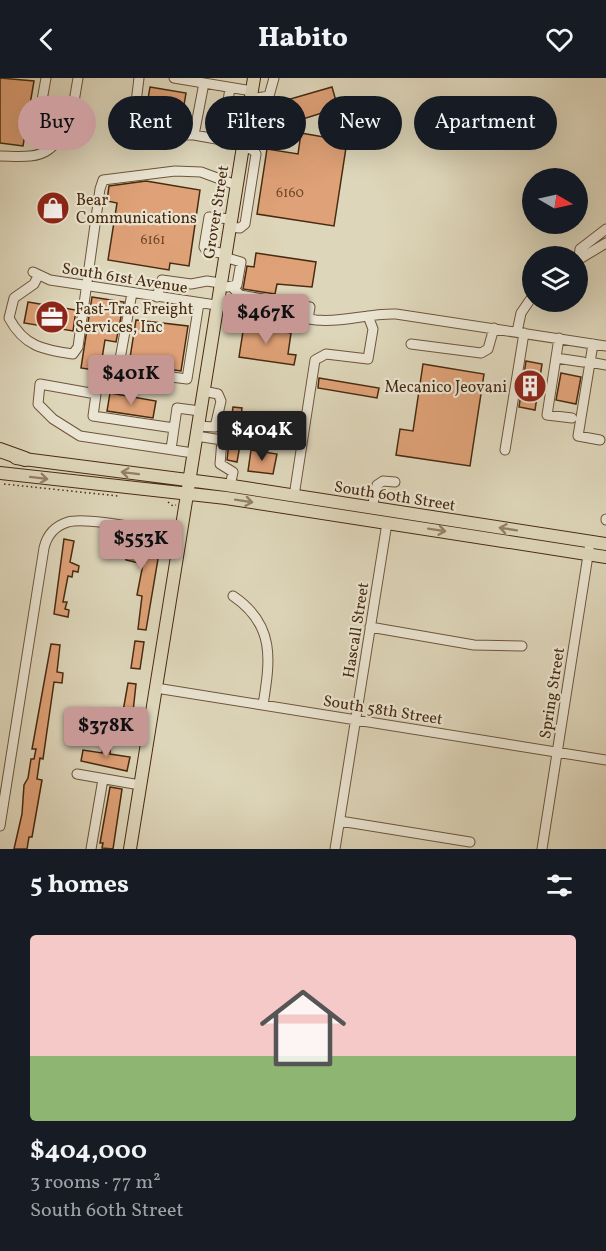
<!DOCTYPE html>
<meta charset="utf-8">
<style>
:root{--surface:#171b24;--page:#20242c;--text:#f1f3f6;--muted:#9ea1a6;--accent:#c59692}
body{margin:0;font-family:Vollkorn,serif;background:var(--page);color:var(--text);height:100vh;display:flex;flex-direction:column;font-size:22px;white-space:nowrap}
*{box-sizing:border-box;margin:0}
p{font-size:20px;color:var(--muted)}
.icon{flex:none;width:33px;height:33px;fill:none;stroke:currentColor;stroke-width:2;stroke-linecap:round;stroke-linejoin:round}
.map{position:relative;height:771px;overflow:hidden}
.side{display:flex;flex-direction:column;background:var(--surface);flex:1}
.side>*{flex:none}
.hud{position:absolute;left:18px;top:18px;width:570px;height:54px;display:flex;gap:12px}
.needle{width:39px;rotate:99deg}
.tools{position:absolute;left:522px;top:90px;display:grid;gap:12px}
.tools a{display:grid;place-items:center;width:66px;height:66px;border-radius:50%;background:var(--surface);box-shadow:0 6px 24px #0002;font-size:30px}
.price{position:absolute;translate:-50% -51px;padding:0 14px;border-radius:6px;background:var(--accent);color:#111;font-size:20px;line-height:39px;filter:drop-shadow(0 2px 3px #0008)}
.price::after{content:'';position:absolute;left:50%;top:36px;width:18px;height:14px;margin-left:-9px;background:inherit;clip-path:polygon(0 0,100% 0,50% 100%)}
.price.on{background:#222;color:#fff}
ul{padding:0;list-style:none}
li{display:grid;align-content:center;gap:12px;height:318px;padding:0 30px}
li span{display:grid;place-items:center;height:186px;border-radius:6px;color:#555}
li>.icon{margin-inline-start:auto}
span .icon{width:108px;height:108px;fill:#fffc;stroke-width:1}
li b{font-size:26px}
h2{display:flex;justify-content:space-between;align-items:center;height:72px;padding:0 30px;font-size:26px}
.tag{padding:0 21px;border-radius:27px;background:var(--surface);box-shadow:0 6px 24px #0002;font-size:21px;line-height:54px}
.tag.on{background:var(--accent);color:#111}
header{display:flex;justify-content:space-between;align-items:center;height:78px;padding:0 30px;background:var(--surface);font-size:27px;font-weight:800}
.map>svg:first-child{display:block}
</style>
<header><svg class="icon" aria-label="back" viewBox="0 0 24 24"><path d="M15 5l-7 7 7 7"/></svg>Habito<svg class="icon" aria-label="heart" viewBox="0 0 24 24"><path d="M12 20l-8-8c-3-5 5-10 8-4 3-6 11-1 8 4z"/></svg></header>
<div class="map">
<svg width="606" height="771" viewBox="0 0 606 771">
<rect width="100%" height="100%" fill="#ded6ba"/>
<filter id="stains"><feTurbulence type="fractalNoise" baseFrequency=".00333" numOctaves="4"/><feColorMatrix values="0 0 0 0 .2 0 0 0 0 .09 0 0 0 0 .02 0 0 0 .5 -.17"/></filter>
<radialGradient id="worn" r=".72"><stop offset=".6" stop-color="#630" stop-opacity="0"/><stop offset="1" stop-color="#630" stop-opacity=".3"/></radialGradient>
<path fill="#dfa177" stroke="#482b10" stroke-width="1.5" d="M0 0 34 3 23 68 0 65Z
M150 9 186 15 181 45 145 39Z
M332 9 338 30 255 56 259 30Z
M301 55 347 63 334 148 257 136 267 71 298 76Z
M146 103 200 112 189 188 170 185 169 192 108 182 117 125 107 123 109 108Z
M256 175 316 184 312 209 277 206 275 216 243 211 247 188 254 189Z
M92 219 124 224 116 264 105 262 100 293 81 290Z
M28 224 76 232 73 253 24 245Z
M136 242 188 248 181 293 129 286Z
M244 247 291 255 288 276 296 277 294 287 239 279Z
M526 283 542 286 535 332 519 329Z
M423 286 484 296 470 388 396 377 400 351 413 353Z
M561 295 581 299 576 326 556 322Z
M319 300 379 310 377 320 318 310Z
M110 315 156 323 153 340 107 333Z
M233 329 242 330 240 345 231 344Z
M229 365 240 367 237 384 227 382Z
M251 372 277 376 273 396 248 393Z
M125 459 160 469 146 552 138 551 142 518 137 517 143 486 126 482V480L121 479 123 471 106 469 107 462 124 464Z
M64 461 74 463 70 484 79 488 78 494 73 493 72 499 68 498 63 524H67L65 531 69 532 68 539 54 536Z
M135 563 144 564 140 591 131 590Z
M51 566 60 567 57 594 63 595 62 605 54 604 43 681 40 680 37 701 42 702 32 759H29L27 771H14L22 736 24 707 28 700 31 681H34L36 671H32Z
M128 605 136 606 132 643 126 645 124 656 128 657 127 664 112 662 117 638 122 639Z
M104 662 111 663 110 676 130 679 127 693 81 683 83 672 102 675Z
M110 709 122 711 113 771 102 770 103 765H100Z"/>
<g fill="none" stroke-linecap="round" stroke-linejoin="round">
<g stroke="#6e563a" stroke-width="11">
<path id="minor" d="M46 0 39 39 57 62
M139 0 134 41 139 52 152 57H194
M174 0 204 5
M250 21 269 18 274 0
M222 62 230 10
M0 78C15 78 36 81 48 72 56 66 58 62 68 59L78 0
M229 149 240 150 245 146 256 76 253 72 222 62 194 57 204 5 252 13
M225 176 206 172 204 169 209 139 231 141
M224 179 241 184 237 207 227 209
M579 180 580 171 606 151
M578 182 606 165
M33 194 50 202 316 242C344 245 368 235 396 236L606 268
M38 198 34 206 14 220 9 240C24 268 43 272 73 276L78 269 100 111 103 102 175 93 201 94 236 107
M233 210 240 217 280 224V236
M132 215 118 292 187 301 199 225
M157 219 162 202 191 206 207 203 220 205
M280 224 310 229 308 241
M244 230 243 237 246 239 293 248 298 245 299 239
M517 254 521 235 532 219
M559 260 547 337 572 340
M411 266 481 275 488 271 494 250
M593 266 578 358 600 362
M556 280 583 284
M590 284 606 287
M197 348 215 349 221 323 218 316 203 313
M174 350 93 338 96 316 40 306 38 326 53 341 80 358 193 375
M196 358 222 362 220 386 233 394 230 408
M171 371 177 330 200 333
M505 372 524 255
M294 418 315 282 326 276 368 281 373 251 368 238
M372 430 377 407 383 403 395 404
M606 442V441
M233 518C276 547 270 583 263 627
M370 549 474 567 522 568
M156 610 606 682
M77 696 140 707
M340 743 470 764
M0 748 44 470C47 457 55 448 68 444 87 438 156 454 180 457
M91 771 103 701
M335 771 387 445
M542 771 589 471"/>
</g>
<g stroke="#482b10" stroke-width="14">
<path id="major" d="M16 380 226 407 606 466
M0 395 226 420 606 479
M130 771 254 0"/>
</g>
<g stroke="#482b10" stroke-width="16">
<path id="highway" d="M0 372 25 381"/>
</g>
<path stroke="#482b10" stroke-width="1.5" stroke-dasharray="1.5 3" stroke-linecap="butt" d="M4 406 118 418
M168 424 173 428 176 427"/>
<use href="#minor" stroke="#eae4d2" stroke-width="9"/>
<use href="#major" stroke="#ded6ba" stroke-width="12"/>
<use href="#highway" stroke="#ded6ba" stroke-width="14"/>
</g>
<defs><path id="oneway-shaft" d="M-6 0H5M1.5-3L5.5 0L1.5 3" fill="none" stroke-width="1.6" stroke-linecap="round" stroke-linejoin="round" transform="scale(1.5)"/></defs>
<g stroke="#938065">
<use href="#oneway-shaft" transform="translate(130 395) rotate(-173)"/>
<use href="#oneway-shaft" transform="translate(39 400) rotate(7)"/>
<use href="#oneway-shaft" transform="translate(244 423) rotate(9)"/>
<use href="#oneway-shaft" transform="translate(508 451) rotate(-171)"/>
<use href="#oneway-shaft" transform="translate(437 452) rotate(9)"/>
</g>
<defs>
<g id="shop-disc" transform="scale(1.725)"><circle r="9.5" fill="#8f2418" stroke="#eae4d2"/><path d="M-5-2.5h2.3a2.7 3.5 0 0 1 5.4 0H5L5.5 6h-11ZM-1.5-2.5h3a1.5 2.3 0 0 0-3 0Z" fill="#fff"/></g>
<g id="office-disc" transform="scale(1.725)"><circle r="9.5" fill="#8f2418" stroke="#eae4d2"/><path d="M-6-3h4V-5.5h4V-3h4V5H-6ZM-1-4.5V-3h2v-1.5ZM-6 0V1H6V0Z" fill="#fff"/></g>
<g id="building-disc" transform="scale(1.725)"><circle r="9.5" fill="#8f2418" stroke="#eae4d2"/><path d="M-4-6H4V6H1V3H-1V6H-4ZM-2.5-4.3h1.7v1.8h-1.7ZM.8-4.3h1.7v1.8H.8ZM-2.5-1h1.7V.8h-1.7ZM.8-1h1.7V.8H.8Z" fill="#fff"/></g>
</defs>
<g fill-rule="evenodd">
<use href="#shop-disc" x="53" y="130"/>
<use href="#office-disc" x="52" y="239"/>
<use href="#building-disc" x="530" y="308"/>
</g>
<g text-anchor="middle" stroke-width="4.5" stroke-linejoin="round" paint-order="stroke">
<g font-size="14" fill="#6e482a">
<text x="290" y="119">6160</text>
<text x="153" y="166">6161</text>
</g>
<g font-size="16" fill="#482b10" stroke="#eae4d2" text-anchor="start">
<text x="76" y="127">Bear<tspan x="76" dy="18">Communications</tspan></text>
<text x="75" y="236">Fast-Trac Freight<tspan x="75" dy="18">Services, Inc</tspan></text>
<text x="507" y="314" text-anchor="end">Mecanico Jeovani</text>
</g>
<g font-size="16" fill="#482b10" stroke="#eae4d2">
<text transform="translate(215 134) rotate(-81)" y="6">Grover Street</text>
<text transform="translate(125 199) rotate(9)" y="6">South 61st Avenue</text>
<text transform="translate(395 417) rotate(9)" y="6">South 60th Street</text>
<text transform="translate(355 552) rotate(-81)" y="6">Hascall Street</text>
<text transform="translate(551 615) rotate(-81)" y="6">Spring Street</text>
<text transform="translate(383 631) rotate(9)" y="6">South 58th Street</text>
</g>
</g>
<rect width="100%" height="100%" filter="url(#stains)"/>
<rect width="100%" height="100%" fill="url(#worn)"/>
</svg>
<div class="tools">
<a><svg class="needle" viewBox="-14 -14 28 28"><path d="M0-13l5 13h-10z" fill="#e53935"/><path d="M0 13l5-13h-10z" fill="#9ea1a6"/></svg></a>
<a><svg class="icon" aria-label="layers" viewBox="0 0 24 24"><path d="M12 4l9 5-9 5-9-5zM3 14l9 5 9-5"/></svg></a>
</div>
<b class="price" style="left:266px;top:267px">$467K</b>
<b class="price" style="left:131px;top:328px">$401K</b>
<b class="price on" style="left:262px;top:384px">$404K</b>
<b class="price" style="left:141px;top:493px">$553K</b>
<b class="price" style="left:106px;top:680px">$378K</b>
<div class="hud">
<a class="tag on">Buy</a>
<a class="tag">Rent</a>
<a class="tag">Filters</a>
<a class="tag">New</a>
<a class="tag">Apartment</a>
</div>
</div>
<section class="side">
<h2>5 homes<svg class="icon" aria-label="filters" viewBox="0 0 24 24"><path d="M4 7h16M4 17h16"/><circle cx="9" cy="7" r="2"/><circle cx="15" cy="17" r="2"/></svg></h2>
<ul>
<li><span style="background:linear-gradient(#f6c9c9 65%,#8fb573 0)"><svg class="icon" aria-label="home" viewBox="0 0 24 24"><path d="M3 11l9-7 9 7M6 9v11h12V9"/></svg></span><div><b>$404,000</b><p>3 rooms · 77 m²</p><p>South 60th Street</p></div></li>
</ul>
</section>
